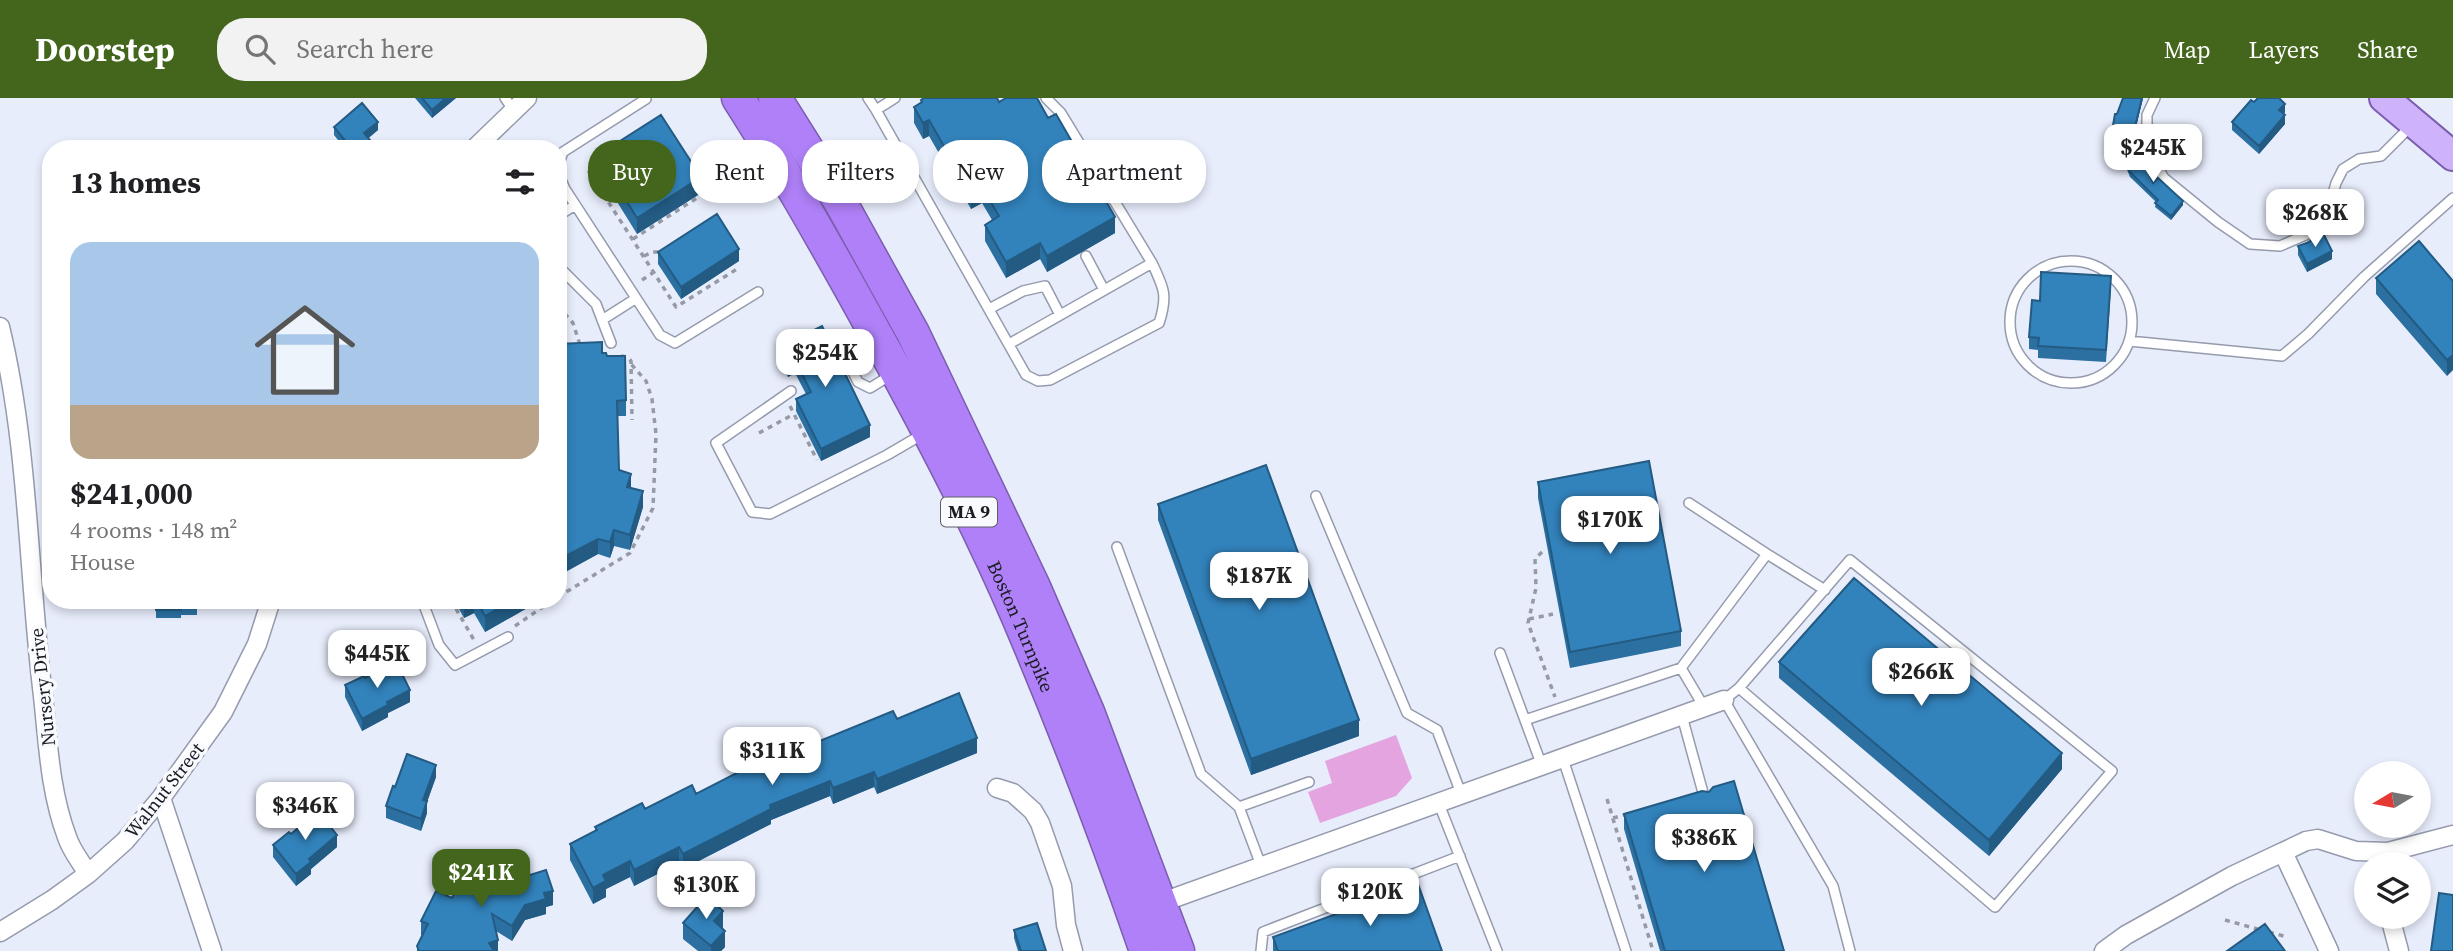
<!DOCTYPE html>
<meta charset="utf-8">
<style>
:root{--surface:#fff;--page:#f2f2f2;--text:#202124;--muted:#757577;--accent:#44661c}
body{margin:0;font-family:"Source Serif 4",serif;background:var(--page);color:var(--text);height:100vh;display:flex;flex-direction:column;font-size:26px;white-space:nowrap}
*{box-sizing:border-box;margin:0}
p{font-size:23px;color:var(--muted)}
.icon{flex:none;width:38px;height:38px;fill:none;stroke:currentColor;stroke-width:2;stroke-linecap:round;stroke-linejoin:round}
.map{position:relative;flex:1;overflow:hidden}
.sheet{position:absolute;left:42px;top:42px;width:525px;height:469px;display:flex;flex-direction:column;background:var(--surface);border-radius:28px;box-shadow:0 4px 10px #0003}
.sheet>*{flex:none}
.guide{position:absolute;left:588px;top:42px;width:665px;height:63px;display:flex;gap:14px}
.needle{width:46px;rotate:260deg}
.buttons{position:absolute;left:2354px;top:663px;display:grid;gap:14px}
.buttons a{display:grid;place-items:center;width:77px;height:77px;border-radius:50%;background:var(--surface);box-shadow:0 4px 10px #0003;font-size:35px}
.price{position:absolute;translate:-50% -60px;padding:0 16px;border-radius:14px;background:#fff;color:#222;font-size:23px;line-height:46px;filter:drop-shadow(0 2px 4px #0008)}
.price::after{content:'';position:absolute;left:50%;top:42px;width:21px;height:16px;margin-left:-10px;background:inherit;clip-path:polygon(0 0,100% 0,50% 100%)}
.price.active{background:var(--accent);color:#fff}
ul{padding:0;list-style:none}
li{display:grid;align-content:center;gap:14px;height:371px;padding:0 28px}
li span{display:grid;place-items:center;height:217px;border-radius:21px;color:#555}
li>.icon{margin-inline-start:auto}
span .icon{width:126px;height:126px;fill:#fffc;stroke-width:1}
li b{font-size:30px}
h2{display:flex;justify-content:space-between;align-items:center;height:84px;padding:0 28px;font-size:30px}
.chip{padding:0 24px;border-radius:28px;background:var(--surface);box-shadow:0 4px 10px #0003;font-size:24px;line-height:63px}
.chip.active{background:var(--accent);color:#fff}
header{display:flex;align-items:center;gap:42px;box-sizing:border-box;height:98px;padding:0 35px;background:var(--accent);color:#fff}
header strong{font-size:33px}
nav{display:flex;gap:38px;margin-inline-start:auto;font-size:24px}
.search{width:490px;height:63px;background:var(--page);display:flex;align-items:center;gap:18px;box-sizing:border-box;padding:0 24px;border-radius:28px;color:var(--muted);font-size:26px}
.map>svg:first-child{display:block}
</style>
<header>
<strong>Doorstep</strong>
<div class="search"><svg class="icon" aria-label="search" viewBox="0 0 24 24"><circle cx="10" cy="10" r="6"/><path d="M15 15l6 6"/></svg>Search here</div>
<nav><a>Map</a><a>Layers</a><a>Share</a></nav>
</header>
<div class="map">
<svg width="2453" height="853" viewBox="0 0 2453 853">
<rect width="100%" height="100%" fill="#e8edfc"/>
<path fill="#e3a4e0" d="M1396 637 1412 680 1396 698 1320 725 1308 694 1332 685 1325 663Z"/>
<g fill="none" stroke-linecap="round" stroke-linejoin="round">
<g stroke="#959bad" stroke-width="12">
<path id="lane" d="M505 0 514 13
M868 0 876 12
M895 0 876 12 1026 277 1038 283 1050 282 1159 225C1168 198 1164 190 1152 165L1061 15 1046 0
M2155 0 2147 17V53L2164 80 2218 124 2250 146 2280 148 2310 135 2327 117 2336 85 2343 71 2359 61 2381 58 2411 28
M558 68 563 54 646 1
M558 75 565 91 660 237 675 245 758 194
M558 118 575 107
M1086 158 1104 192
M2010 224a61 61 0 1 1 122 0a61 61 0 1 1-122 0Z
M558 168 596 206 611 245
M989 211 1023 193 1045 188 1060 217
M602 222 635 201
M835 238 858 284 870 290 891 277
M2129 243 2282 258 2308 236 2364 179 2453 100
M1009 246 1152 165
M791 293 716 345 752 414 770 416 887 357 923 336
M1316 398 1407 615 1437 632 1462 698
M1689 405 1767 456
M1117 449 1201 676 1239 709 1262 770
M422 502 439 547 455 567 508 539
M1500 555 1542 668
M1681 570 1767 456 1825 492
M1739 590 1995 809 2112 673 1850 462 1739 590 1724 602 1833 788 1850 853
M1682 618 1705 702
M1525 622 1681 570 1704 609
M1563 661 1626 853
M1439 706 1497 853
M1239 709 1309 684
M1261 853 1263 834 1460 758"/>
</g>
<g stroke="#959bad" stroke-width="21">
<path id="street" d="M474 51 527 0
M0 229C29 349 28 476 43 598 48 645 50 694 67 739 71 752 81 764 88 776
M997 690 1013 695 1033 713 1040 725 1062 788 1066 827 1073 853
M161 700 212 853
M2283 754 2306 743 2318 741 2356 753 2388 754
M2388 766V754L2453 737
M1160 805 1724 602
M2390 819 2399 853
M0 834 52 802 88 776 125 743 161 700 223 614 257 546 271 502
M2104 853 2126 837 2232 778 2283 754 2329 853"/>
</g>
<g stroke="#7b5dad" stroke-width="32">
<path id="primary" d="M2384 0 2453 58"/>
</g>
<g stroke="#7b5dad" stroke-width="35">
<g id="highway">
<path id="s1" d="M738 0C785 73 827 148 869 224 922 319 974 417 1017 517 1064 627 1107 740 1146 853"/>
<path d="M775 0 841 105 913 235 1034 489 1088 614 1178 853"/>
</g>
</g>
<path stroke="#969aa6" stroke-width="3.5" stroke-dasharray="5 5" stroke-linecap="butt" d="M601 67 589 74 676 209 737 171
M633 141 700 98
M644 158 653 154H660
M642 182 654 174
M558 208 573 225 581 250
M621 258 628 259 631 263 632 322
M790 308 817 362
M759 335 794 316
M1542 454 1535 461 1536 490 1528 525 1555 599
M558 499 630 455 653 410 656 336 652 301 646 283 631 266
M451 502 474 542
M1529 521 1553 516
M515 528 553 502
M1607 701 1653 853
M1613 720 1628 716
M2225 822 2261 832
M2269 834 2287 839"/>
<use href="#lane" stroke="#fff" stroke-width="9"/>
<use href="#street" stroke="#fff" stroke-width="18"/>
<use href="#primary" stroke="#cfb3fa" stroke-width="28"/>
<use href="#highway" stroke="#af80f7" stroke-width="32"/>
</g>
<path fill="#2b70a1" d="M415 0H456L432 20Z
M2123 0H2143L2133 41 2112 38V33Z
M921 2 999 4 1115 135 1047 174 1040 161 1006 180 985 143V127L992 122 982 105 971 111 929 38 923 41 914 25V9L921 5Z
M2254 4 2285 14 2284 16 2285 26 2259 56 2232 32V24Z
M334 29 378 32 368 40 369 51H345L334 37Z
M598 57 701 95 637 136 598 73Z
M2123 58 2153 85 2183 107 2171 122 2155 109 2156 104 2130 79 2123 62Z
M2298 148 2332 161 2307 174 2298 157Z
M658 154 739 163 681 201 658 166Z
M2376 180 2453 183 2447 278 2376 196Z
M2111 190 2106 264 2038 260V252L2029 251V239L2040 203Z
M822 228 870 339 821 363 796 313V301L806 296 795 275 788 279 779 262V249Z
M607 258 626 302V318H617L619 372 643 409 630 452 614 448 610 460 598 456 558 478Z
M1538 384 1681 533V548L1570 570 1538 400Z
M1158 406 1359 638 1251 677 1158 422Z
M156 502H197V517H181V520H156Z
M454 502H529V509L485 534 474 515 464 520Z
M1779 564 2062 671 1989 758 1779 580Z
M365 580 410 604 388 615V619L362 633 345 599V587Z
M897 621 977 655 877 696 874 689 833 706 830 698 771 722V726L683 771 679 765 634 788 630 779 606 791V799L593 806 570 762V746L595 733V729L645 711 696 696 766 665Z
M436 679 427 704V715L421 733 386 720V708L395 689Z
M1709 694 1784 853H1660L1624 731V716Z
M291 736 337 749 311 771V776L296 788 273 759V747Z
M483 780 553 807 546 809V816L525 822 512 843 496 833 498 853H417V848L423 838 421 837V823L452 800Z
M683 825 723 829 722 830 725 849 721 853H698L683 841Z
M1014 832 1046 853H1018L1014 840Z
M1273 839 1442 853H1273Z"/>
<path fill="#235b83" d="M446 0H456L432 20V12Z
M2142 0H2143L2133 41V37Z
M2285 6V14L2279 20V12Z
M2285 17V26L2259 56V48Z
M929 22V38L923 41V25Z
M378 24V32L364 44V35Z
M370 42V50L359 51Z
M701 79V95L637 136V120Z
M982 89V105L971 111V95Z
M2183 103V107L2171 122V118Z
M1115 119V135L1047 174V158Z
M1040 145V161L1006 180V164Z
M739 151V163L681 201V189Z
M2332 153V161L2307 174V166Z
M2453 257V272L2447 278V262Z
M795 262V275L788 279V266Z
M870 327V339L821 363V351Z
M631 376V391L627 389Z
M643 393V409L630 452V437Z
M614 432V448L610 460V444Z
M598 441V456L558 478V462Z
M468 502H474V515L464 520V505Z
M513 502H529V509L485 534V518Z
M410 592V604L388 615V619L362 633V621L387 604Z
M1359 622V638L1251 677V661Z
M977 640V655L877 696V681Z
M2062 655V671L1989 758V742Z
M436 667V679L427 704V715L421 733V721L423 702Z
M874 674V689L833 706V690Z
M830 683V698L771 722V726L683 771V756L770 707Z
M337 737V749L311 771V776L296 788V776L309 761Z
M679 749V765L634 788V772Z
M630 763V779L606 791V799L593 806V790L603 777Z
M553 793V807L546 809V816L525 822 512 843V828L525 807 544 795Z
M723 813V829L714 838V823Z
M725 833V849L721 853H711V848Z
M498 842V853H489V845Z"/>
<path fill="#3282bb" stroke="#235b83" stroke-width="2" d="M422 0H446L432 12Z
M924 0H997L999 4 1006 0H1037L1048 20 1056 16 1115 119 1047 158 1040 145 1006 164 985 127 999 118 982 89 971 95 929 22 923 25 914 9 922 4 921 2Z
M2123 0H2142L2133 37 2112 33 2115 16H2117Z
M2258 0H2279L2285 6 2279 12 2285 17 2259 48 2232 24 2251 2 2254 4Z
M362 5 378 24 364 35 370 42 359 51H352L334 29Z
M661 17 701 79 637 120 598 57Z
M2138 51 2153 85 2158 80 2183 103 2171 118 2155 105 2158 102 2130 74 2123 58Z
M717 116 739 151 681 189 658 154Z
M2323 135 2332 153 2307 166 2298 148 2307 145Z
M2419 143 2453 183V257L2447 262 2376 180Z
M2041 174 2111 178 2106 252 2038 248 2039 240 2029 239 2032 202 2040 203Z
M822 228 870 327 821 351 796 301 811 294 795 262 788 266 779 249Z
M602 244V255H606L607 258H625L626 302 617 303 619 372 631 376 627 389 643 393 630 437 614 432 610 444 598 441 558 462V246Z
M1649 363 1681 533 1570 554 1538 384Z
M1266 367 1359 622 1251 661 1158 406Z
M1854 480 2062 655 1989 742 1779 564Z
M156 502H197V509L181 508V512H156Z
M476 502H513L485 518Z
M396 564 410 592 387 604 388 607 362 621 345 587 364 578 365 580Z
M959 595 977 640 877 681 874 674 833 690 830 683 770 707 771 711 683 756 679 749 634 772 630 763 603 777 606 783 593 790 570 746 597 732 595 729 642 705 645 711 692 687 696 696 764 661 766 665 893 613 897 621Z
M407 656 436 667 423 702 427 703 421 721 386 708 393 688 395 689Z
M1734 683 1784 853H1665L1624 716 1702 693 1709 694 1713 689Z
M318 713 337 737 309 761 311 764 296 776 273 747 289 734 291 736Z
M494 759 530 777 546 772 553 793 544 795 546 801 525 807 512 828 492 816 498 842 489 845 494 853H419L417 848 428 826 421 823 436 793 452 800 461 783 471 788 476 777 483 780Z
M1418 786 1442 853H1278L1273 839Z
M2439 795 2453 797V853H2431Z
M707 798 723 813 714 823 725 833 711 848 683 825Z
M1037 825 1046 853H1021L1014 832Z
M2265 826 2285 853H2227Z"/>
<g text-anchor="middle" stroke-width="7" stroke-linejoin="round" paint-order="stroke">
<rect fill="#f9fafe" stroke="#5d5f65" stroke-width="2" x="941" y="399.5" width="56" height="29" rx="5"/>
<g font-size="18" font-weight="bold" fill="#1a1c23">
<text x="969" y="420">MA 9</text>
</g>
<g font-size="19" fill="#1a1c23" stroke="#f9fafe">
<text dy="7" stroke="none"><textPath href="#s1" startOffset="600">Boston Turnpike</textPath></text>
<text transform="translate(42 589) rotate(-96)" y="7">Nursery Drive</text>
<text transform="translate(164 692) rotate(-52)" y="7">Walnut Street</text>
</g>
</g>
</svg>
<div class="buttons">
<a><svg class="needle" viewBox="-14 -14 28 28"><path d="M0-13l5 13h-10z" fill="#e53935"/><path d="M0 13l5-13h-10z" fill="#757577"/></svg></a>
<a><svg class="icon" aria-label="layers" viewBox="0 0 24 24"><path d="M12 4l9 5-9 5-9-5zM3 14l9 5 9-5"/></svg></a>
</div>
<b class="price" style="left:2153px;top:86px">$245K</b>
<b class="price" style="left:2315px;top:151px">$268K</b>
<b class="price" style="left:825px;top:291px">$254K</b>
<b class="price" style="left:1610px;top:458px">$170K</b>
<b class="price" style="left:1259px;top:514px">$187K</b>
<b class="price" style="left:377px;top:592px">$445K</b>
<b class="price" style="left:1921px;top:610px">$266K</b>
<b class="price" style="left:772px;top:689px">$311K</b>
<b class="price" style="left:305px;top:744px">$346K</b>
<b class="price" style="left:1704px;top:776px">$386K</b>
<b class="price active" style="left:481px;top:811px">$241K</b>
<b class="price" style="left:706px;top:823px">$130K</b>
<b class="price" style="left:1370px;top:830px">$120K</b>
<div class="guide">
<a class="chip active">Buy</a>
<a class="chip">Rent</a>
<a class="chip">Filters</a>
<a class="chip">New</a>
<a class="chip">Apartment</a>
</div>
<section class="sheet">
<h2>13 homes<svg class="icon" aria-label="filters" viewBox="0 0 24 24"><path d="M4 7h16M4 17h16"/><circle cx="9" cy="7" r="2"/><circle cx="15" cy="17" r="2"/></svg></h2>
<ul>
<li><span style="background:linear-gradient(#a9c7e8 75%,#b9a48a 0)"><svg class="icon" aria-label="home" viewBox="0 0 24 24"><path d="M3 11l9-7 9 7M6 9v11h12V9"/></svg></span><div><b>$241,000</b><p>4 rooms · 148 m²</p><p>House</p></div></li>
</ul>
</section>
</div>
